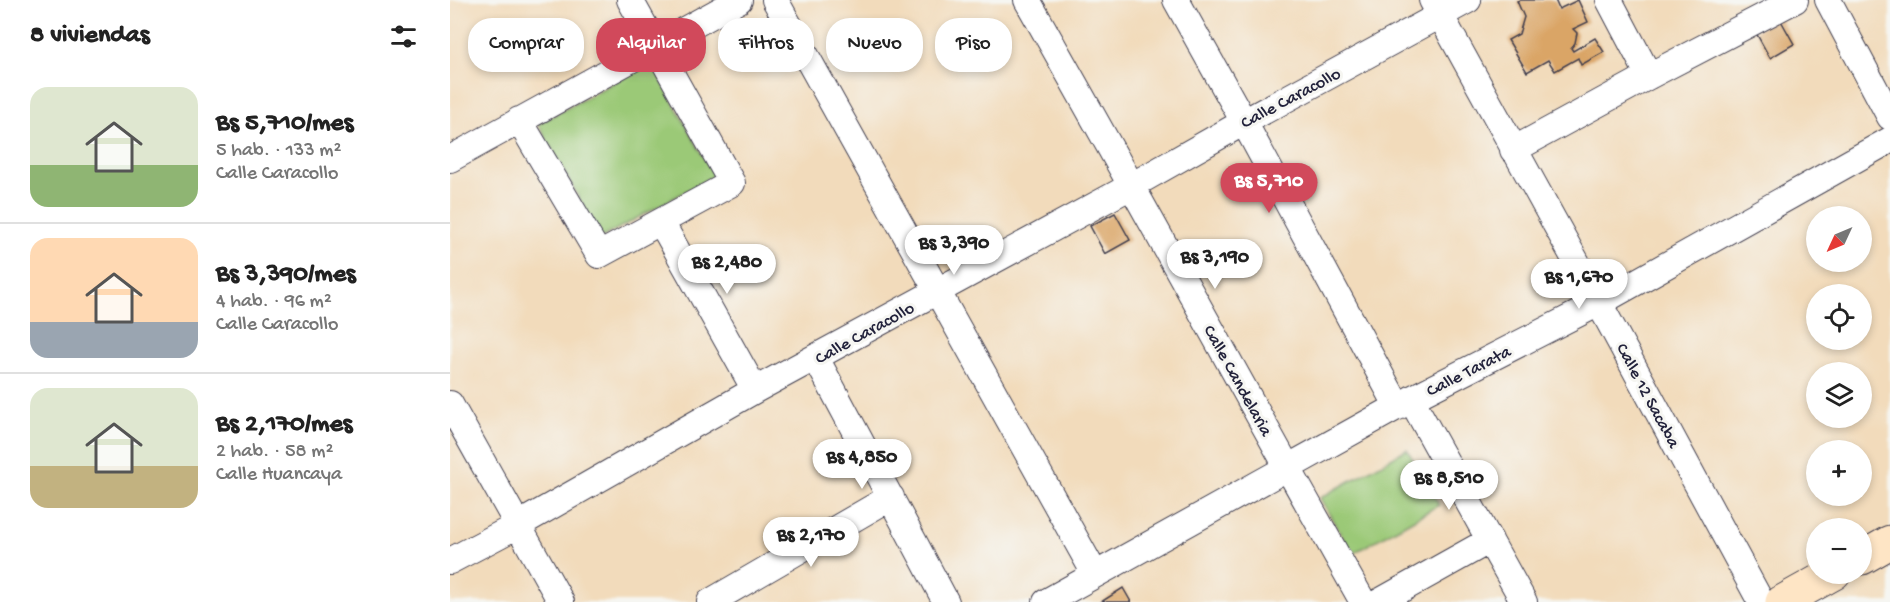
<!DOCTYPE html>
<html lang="es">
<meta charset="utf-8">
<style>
:root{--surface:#fff;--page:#f2f2f2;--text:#222;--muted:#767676;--line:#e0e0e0;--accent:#d1495b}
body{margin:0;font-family:"Gochi Hand",sans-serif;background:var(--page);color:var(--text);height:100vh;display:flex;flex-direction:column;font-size:22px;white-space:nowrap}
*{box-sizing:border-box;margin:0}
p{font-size:20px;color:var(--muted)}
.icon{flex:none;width:33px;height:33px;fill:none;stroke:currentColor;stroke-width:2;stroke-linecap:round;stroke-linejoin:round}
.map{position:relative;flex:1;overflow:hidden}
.side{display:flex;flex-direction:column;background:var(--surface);width:450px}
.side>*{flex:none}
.top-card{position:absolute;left:18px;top:18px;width:570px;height:54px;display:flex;gap:12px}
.needle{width:39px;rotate:226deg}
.fabs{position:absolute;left:1356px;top:206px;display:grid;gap:12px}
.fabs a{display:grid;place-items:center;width:66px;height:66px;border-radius:50%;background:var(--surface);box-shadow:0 3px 9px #0003;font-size:30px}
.price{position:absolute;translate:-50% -51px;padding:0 14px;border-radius:21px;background:#fff;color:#222;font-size:20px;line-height:39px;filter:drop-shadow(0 2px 3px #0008)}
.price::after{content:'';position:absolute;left:50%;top:36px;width:18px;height:14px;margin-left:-9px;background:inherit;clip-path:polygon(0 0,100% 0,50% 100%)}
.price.selected{background:var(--accent);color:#fff}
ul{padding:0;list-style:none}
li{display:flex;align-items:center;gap:18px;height:150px;padding:0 30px}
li+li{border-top:2px solid var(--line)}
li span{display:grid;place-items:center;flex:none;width:168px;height:120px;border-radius:18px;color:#555}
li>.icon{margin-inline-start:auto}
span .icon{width:72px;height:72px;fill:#fffc;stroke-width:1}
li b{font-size:26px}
h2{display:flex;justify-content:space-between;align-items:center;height:72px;padding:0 30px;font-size:26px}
.tag{padding:0 21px;border-radius:24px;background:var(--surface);box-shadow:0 3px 9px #0003;font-size:21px;line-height:54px}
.tag.selected{background:var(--accent);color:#fff}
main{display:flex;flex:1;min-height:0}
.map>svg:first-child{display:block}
</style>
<main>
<section class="side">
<h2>8 viviendas<svg class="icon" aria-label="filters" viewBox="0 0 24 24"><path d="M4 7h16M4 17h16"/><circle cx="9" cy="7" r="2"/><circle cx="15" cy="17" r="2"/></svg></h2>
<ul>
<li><span style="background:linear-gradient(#dfe7d0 65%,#8fb573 0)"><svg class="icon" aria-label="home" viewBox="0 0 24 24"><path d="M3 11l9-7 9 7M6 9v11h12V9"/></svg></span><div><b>Bs 5,710/mes</b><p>5 hab. · 133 m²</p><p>Calle Caracollo</p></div></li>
<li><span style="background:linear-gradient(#ffd9b3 70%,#9aa5b1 0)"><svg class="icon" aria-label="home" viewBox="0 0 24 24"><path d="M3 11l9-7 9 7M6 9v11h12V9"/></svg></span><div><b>Bs 3,390/mes</b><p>4 hab. · 96 m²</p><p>Calle Caracollo</p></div></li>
<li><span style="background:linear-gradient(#dfe7d0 65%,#c2b280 0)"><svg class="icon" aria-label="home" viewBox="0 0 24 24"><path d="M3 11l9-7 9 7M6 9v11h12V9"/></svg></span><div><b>Bs 2,170/mes</b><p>2 hab. · 58 m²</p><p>Calle Huancaya</p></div></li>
</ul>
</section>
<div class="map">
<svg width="1440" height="602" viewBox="0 0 1440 602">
<rect width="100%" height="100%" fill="#f6f6f2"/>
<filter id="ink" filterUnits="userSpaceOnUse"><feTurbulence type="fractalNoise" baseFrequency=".0167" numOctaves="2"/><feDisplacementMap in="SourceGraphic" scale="12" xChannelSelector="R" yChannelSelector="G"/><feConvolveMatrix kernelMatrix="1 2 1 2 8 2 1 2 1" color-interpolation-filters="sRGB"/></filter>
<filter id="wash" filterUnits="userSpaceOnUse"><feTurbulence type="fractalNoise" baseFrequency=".008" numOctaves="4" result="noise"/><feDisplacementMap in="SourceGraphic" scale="24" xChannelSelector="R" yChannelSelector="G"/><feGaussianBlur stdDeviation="1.35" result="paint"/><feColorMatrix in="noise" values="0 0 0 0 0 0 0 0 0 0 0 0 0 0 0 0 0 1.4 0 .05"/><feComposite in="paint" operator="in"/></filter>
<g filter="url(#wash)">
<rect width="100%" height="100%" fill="#f2dbbb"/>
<path fill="#9bc977" stroke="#5e7659" stroke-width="1.5" d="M201 62 264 176 151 238 88 124Z
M957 449 989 505 902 554 870 498Z"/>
<g id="blocks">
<path fill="#daa566" d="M1070 0H1105L1109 9 1128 0 1138 22 1123 29 1127 33 1125 43 1121 48 1123 51 1145 38 1154 52 1131 65 1128 58 1105 71 1098 60 1077 72 1058 40 1069 34 1074 17 1067 1Z
M1329 17 1344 44 1320 58 1305 31Z
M665 213 680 240 655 254 640 226Z
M673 588 681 602H651Z"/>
</g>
</g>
<g filter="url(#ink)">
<use href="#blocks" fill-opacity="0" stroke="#413e4e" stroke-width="1.5"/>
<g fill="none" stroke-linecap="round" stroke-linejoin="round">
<g stroke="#413e4e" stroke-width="28">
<path id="street" d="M325 0 645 574
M577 0C691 200 800 402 913 602
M726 0 794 122 948 407
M982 0 1149 303 1311 602
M1159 0 1199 76
M1378 0 1440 117
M69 120 149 255 282 183 180 0
M1063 150 1199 76 1345 0
M0 159 289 0
M211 222 305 390
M366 358 496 602
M961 399 1074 602
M0 404 111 602
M0 561 68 525 305 390 683 185 794 122 1018 0
M260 602 441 497
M596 602 961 399 1149 303 1440 140
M929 602 1040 540"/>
</g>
<g stroke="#413e4e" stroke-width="35">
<path id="secondary" d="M1412 558 1440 542
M1332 602 1384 573"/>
</g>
<use href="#street" stroke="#fff" stroke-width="26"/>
<use href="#secondary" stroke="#fee5c5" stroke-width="33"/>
</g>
</g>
<g text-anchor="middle" stroke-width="6" stroke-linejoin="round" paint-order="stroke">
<g font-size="18" fill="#22223b" stroke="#f6f6f2">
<text transform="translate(840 97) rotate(-28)" y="6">Calle Caracollo</text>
<text transform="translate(414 332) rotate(-29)" y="6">Calle Caracollo</text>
<text transform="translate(1018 370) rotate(-27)" y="6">Calle Tarata</text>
<text transform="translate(789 380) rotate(61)" y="6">Calle Candelaria</text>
<text transform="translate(1199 395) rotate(62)" y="6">Calle 12 Sacaba</text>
</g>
</g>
</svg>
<div class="fabs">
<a><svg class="needle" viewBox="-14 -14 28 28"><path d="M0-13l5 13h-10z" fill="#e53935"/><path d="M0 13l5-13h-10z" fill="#767676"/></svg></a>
<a><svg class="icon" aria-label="locate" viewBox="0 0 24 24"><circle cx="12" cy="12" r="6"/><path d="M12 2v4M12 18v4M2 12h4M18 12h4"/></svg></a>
<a><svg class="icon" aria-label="layers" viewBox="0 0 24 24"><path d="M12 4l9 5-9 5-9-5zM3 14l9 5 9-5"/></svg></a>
<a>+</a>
<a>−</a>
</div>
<b class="price selected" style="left:819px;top:214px">Bs 5,710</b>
<b class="price" style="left:504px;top:276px">Bs 3,390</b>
<b class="price" style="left:765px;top:290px">Bs 3,190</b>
<b class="price" style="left:277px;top:295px">Bs 2,480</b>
<b class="price" style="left:1129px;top:310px">Bs 1,670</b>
<b class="price" style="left:412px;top:490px">Bs 4,850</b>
<b class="price" style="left:999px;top:511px">Bs 8,510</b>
<b class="price" style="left:361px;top:568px">Bs 2,170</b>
<div class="top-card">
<a class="tag">Comprar</a>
<a class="tag selected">Alquilar</a>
<a class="tag">Filtros</a>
<a class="tag">Nuevo</a>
<a class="tag">Piso</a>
</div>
</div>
</main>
